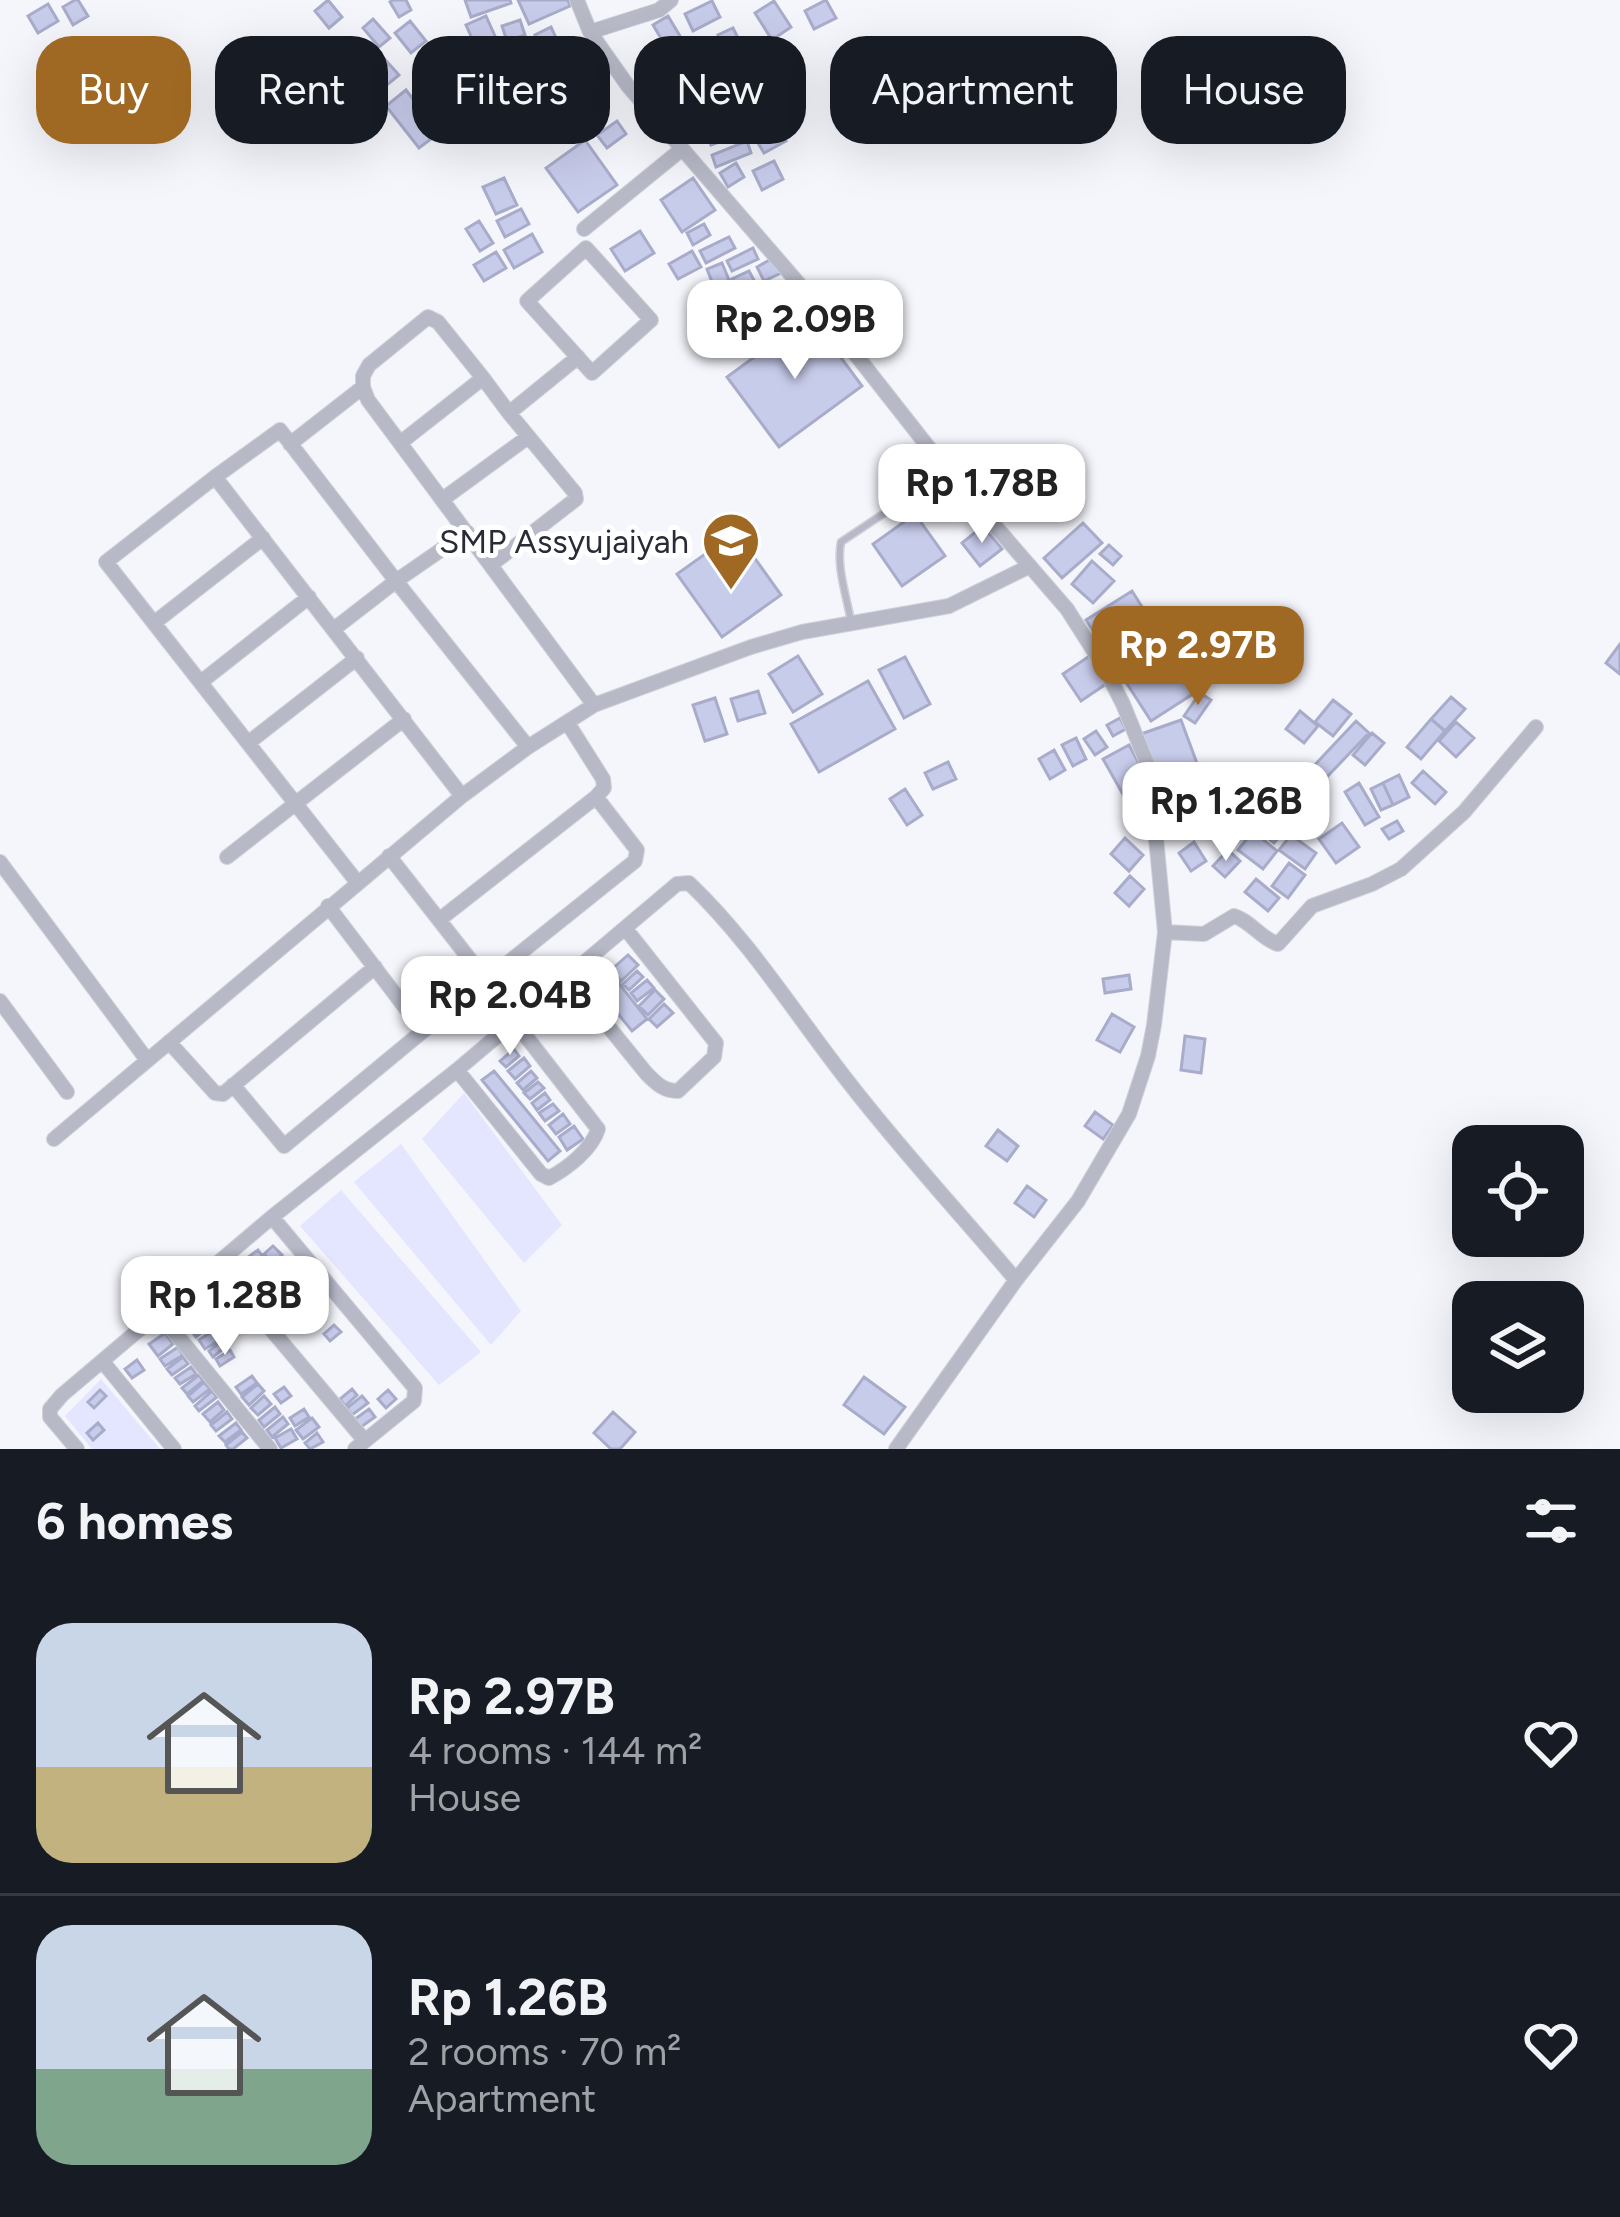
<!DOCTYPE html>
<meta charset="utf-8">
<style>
:root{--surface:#171b24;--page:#242831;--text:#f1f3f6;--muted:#9ea1a6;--line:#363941;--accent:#9f6923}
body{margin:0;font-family:Figtree,sans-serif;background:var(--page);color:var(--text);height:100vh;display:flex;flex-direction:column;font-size:45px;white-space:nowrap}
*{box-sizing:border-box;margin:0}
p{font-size:39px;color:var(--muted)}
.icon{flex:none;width:66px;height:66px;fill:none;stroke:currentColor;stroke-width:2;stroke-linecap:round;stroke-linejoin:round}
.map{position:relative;height:1449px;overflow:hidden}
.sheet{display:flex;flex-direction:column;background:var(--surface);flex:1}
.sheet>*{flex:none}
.banner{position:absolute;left:36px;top:36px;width:1548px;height:108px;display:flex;gap:24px}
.tools{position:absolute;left:1452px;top:1125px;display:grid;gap:24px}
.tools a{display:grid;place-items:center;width:132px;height:132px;border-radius:24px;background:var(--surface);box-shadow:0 12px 48px #0002;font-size:60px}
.price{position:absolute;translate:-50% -102px;padding:0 27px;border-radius:24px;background:#fff;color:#222;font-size:39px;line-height:78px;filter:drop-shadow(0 3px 6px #0008)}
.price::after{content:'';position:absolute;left:50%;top:72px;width:36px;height:27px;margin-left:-18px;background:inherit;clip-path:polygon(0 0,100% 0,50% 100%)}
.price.current{background:var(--accent);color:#fff}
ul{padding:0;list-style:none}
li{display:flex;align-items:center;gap:36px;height:300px;padding:0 36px}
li+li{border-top:3px solid var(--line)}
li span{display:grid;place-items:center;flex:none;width:336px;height:240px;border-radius:36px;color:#555}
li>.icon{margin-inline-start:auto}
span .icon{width:144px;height:144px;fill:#fffc;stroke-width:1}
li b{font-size:51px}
h2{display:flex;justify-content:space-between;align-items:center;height:144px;padding:0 36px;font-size:51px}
.pill{padding:0 42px;border-radius:36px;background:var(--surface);box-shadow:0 12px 48px #0002;font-size:42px;line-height:108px}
.pill.current{background:var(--accent);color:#fff}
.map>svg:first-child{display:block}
</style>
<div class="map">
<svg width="1620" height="1449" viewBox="0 0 1620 1449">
<rect width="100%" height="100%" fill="#f5f6fc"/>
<path fill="#e3e6fe" d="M464 1093 562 1225 524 1263 422 1139Z
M401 1144 521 1311 491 1345 354 1182Z
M341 1190 481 1352 439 1385 300 1226Z
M101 1379 160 1449H92L65 1416Z"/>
<path fill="#c8cceb" stroke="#a8acca" stroke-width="3" d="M75 0H78L88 16 73 25 63 7Z
M328 0 342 17 329 28 315 11Z
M393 0H406L411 10 399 17 390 2Z
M465 0H510L511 3 471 17Z
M518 0H568L570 6 529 24Z
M826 0 836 18 814 29 805 11Z
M712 1 720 17 693 31 685 14Z
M774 1 791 27 772 40 755 13Z
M48 4 58 21 38 33 28 16Z
M486 16 499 45 479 54 466 25Z
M668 16 683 41 668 50 653 25Z
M373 19 390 38 379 47 363 28Z
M520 20 525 35 507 41 502 26Z
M410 21 426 41 411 53 395 33Z
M551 27 563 53 548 60 535 35Z
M733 28 745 52 730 59 718 35Z
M349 39 358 50 342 64 333 52Z
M764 39 776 61 759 70 748 48Z
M527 40 542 66 530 72 516 46Z
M659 47 676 72 655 86 638 60Z
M503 49 522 68 507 83 488 63Z
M698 51 701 62 683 69 679 58Z
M380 54 399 75 382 89 364 68Z
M707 63 717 81 701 90 691 71Z
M331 65 341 78 329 87 319 74Z
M485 70 505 92 493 103 473 81Z
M357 74 381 103 355 123 332 95Z
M762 74 771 91 752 101 743 83Z
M593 80 601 90 569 112 561 101Z
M730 87 738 104 708 116 701 99Z
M406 90 439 133 419 148 386 106Z
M688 95 697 114 673 125 664 106Z
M594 106 604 118 575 142 565 130Z
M759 107 766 124 711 145 704 128Z
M617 121 626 134 607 148 597 135Z
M777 126 786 141 764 153 755 138Z
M585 140 617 185 578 212 546 168Z
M747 141 751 153 716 167 712 155Z
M774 161 783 179 762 190 753 171Z
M736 163 744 177 728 187 720 173Z
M504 178 517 205 496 214 483 187Z
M693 178 715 210 682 232 661 200Z
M521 209 529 224 505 237 497 221Z
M479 221 493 243 480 251 466 229Z
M704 224 710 235 693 245 687 233Z
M640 231 654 253 625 271 611 249Z
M532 234 542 252 514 268 504 250Z
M729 237 735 248 706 263 700 251Z
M753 248 758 259 732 271 727 261Z
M692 251 701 267 678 279 669 264Z
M496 252 506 268 484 281 474 265Z
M773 258 781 273 764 281 757 267Z
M722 263 729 280 714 287 707 269Z
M749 271 756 284 739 292 732 279Z
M761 288 774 311 751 325 737 301Z
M810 316 862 386 779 447 727 377Z
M915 514 945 556 902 586 873 544Z
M1083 523 1102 543 1062 578 1044 558Z
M983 526 1002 549 980 566 962 543Z
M736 532 781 595 722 637 677 574Z
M1109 545 1121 556 1113 565 1100 554Z
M1092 561 1114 581 1093 603 1072 584Z
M1132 591 1196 692 1151 721 1086 620Z
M1620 644V674L1606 663Z
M1091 655 1109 682 1081 701 1063 674Z
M798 656 822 694 793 712 769 674Z
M905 657 930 704 904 718 879 670Z
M868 681 895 729 819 772 791 724Z
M758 691 765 713 738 721 731 699Z
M1200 693 1211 700 1195 723 1184 716Z
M1451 697 1465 709 1445 731 1431 719Z
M715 698 727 734 705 741 693 705Z
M1333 700 1351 714 1333 736 1315 722Z
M1300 711 1318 726 1304 743 1286 729Z
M1120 718 1126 729 1113 736 1107 725Z
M1431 719 1445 731 1421 759 1407 747Z
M1181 720 1198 766 1158 781 1141 734Z
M1356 721 1369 733 1322 782 1310 770Z
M1456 722 1474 738 1456 757 1439 741Z
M1096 731 1107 747 1095 755 1084 739Z
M1372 733 1384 743 1365 765 1353 755Z
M1076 738 1086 759 1073 766 1062 745Z
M1129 745 1154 791 1129 805 1103 759Z
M1054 750 1065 770 1050 779 1039 759Z
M948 762 956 779 933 789 925 773Z
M1423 771 1446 792 1435 804 1412 783Z
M1399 775 1409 797 1393 805 1383 783Z
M1244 780 1257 793 1238 814 1224 802Z
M1359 783 1379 817 1365 825 1345 792Z
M1383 783 1393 805 1381 810 1371 789Z
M905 789 922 815 907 825 890 799Z
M1184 795 1200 820 1175 836 1159 811Z
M1286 798 1305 812 1294 827 1275 813Z
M1254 804 1285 830 1274 843 1243 817Z
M1231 817 1245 829 1233 844 1218 832Z
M1397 821 1403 831 1389 839 1382 829Z
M1342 823 1359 847 1336 863 1319 839Z
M1253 831 1277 851 1263 869 1238 850Z
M1291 835 1316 853 1305 869 1279 850Z
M1125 838 1143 855 1129 871 1111 854Z
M1194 842 1206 861 1191 871 1179 853Z
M1228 850 1240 861 1225 877 1213 866Z
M1289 863 1305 875 1288 898 1272 886Z
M1130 876 1144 889 1129 906 1115 893Z
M1256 879 1279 898 1268 911 1245 892Z
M628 955 638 965 621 981 611 970Z
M609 971 647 1019 632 1031 594 984Z
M637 971 643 977 629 990 623 984Z
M1129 975 1131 989 1105 993 1103 979Z
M647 980 654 988 637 1001 631 993Z
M655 990 664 999 648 1015 639 1006Z
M664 1004 673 1013 657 1027 649 1019Z
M1112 1014 1134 1027 1120 1052 1097 1040Z
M1185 1036 1205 1039 1201 1073 1181 1070Z
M514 1049 519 1056 506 1067 500 1061Z
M524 1058 530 1066 515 1079 508 1071Z
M494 1071 560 1151 548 1161 482 1080Z
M531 1071 537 1078 523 1090 517 1083Z
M538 1082 544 1088 530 1099 524 1093Z
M545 1093 550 1100 537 1110 532 1103Z
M553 1104 559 1111 545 1121 539 1113Z
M1095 1112 1113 1125 1103 1139 1085 1126Z
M563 1114 570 1124 556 1134 549 1125Z
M574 1126 583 1139 567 1150 559 1137Z
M998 1130 1018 1146 1007 1161 986 1146Z
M1027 1186 1046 1200 1034 1217 1015 1203Z
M273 1246 282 1255 273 1263 264 1254Z
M258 1250 270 1267 247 1283 235 1267Z
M288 1266 295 1275 282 1286 275 1277Z
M273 1286 280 1295 267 1305 260 1296Z
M312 1297 325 1313 314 1322 302 1306Z
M281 1299 287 1306 275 1316 269 1308Z
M194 1308 200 1315 187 1325 182 1319Z
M203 1319 209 1326 196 1337 190 1329Z
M334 1325 341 1332 330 1341 324 1334Z
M214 1330 220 1340 205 1349 199 1340Z
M165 1333 173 1344 158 1356 149 1344Z
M225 1338 229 1344 213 1357 209 1351Z
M178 1347 183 1355 165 1366 160 1359Z
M230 1350 234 1357 220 1366 216 1359Z
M183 1357 188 1364 172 1375 167 1369Z
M137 1360 144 1370 132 1378 125 1369Z
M191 1367 196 1374 180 1384 175 1378Z
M199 1375 203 1381 187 1394 182 1388Z
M252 1376 257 1383 241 1394 236 1387Z
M864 1377 905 1407 884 1434 844 1405Z
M204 1382 210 1389 193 1402 188 1396Z
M258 1384 264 1391 249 1405 242 1397Z
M284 1387 291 1396 281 1403 274 1394Z
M352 1389 357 1395 345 1406 340 1399Z
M100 1390 106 1396 94 1408 88 1402Z
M388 1390 396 1399 386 1408 378 1399Z
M212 1391 217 1397 199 1411 195 1406Z
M264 1396 271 1404 258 1415 251 1408Z
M362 1396 368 1403 352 1415 347 1408Z
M218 1402 224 1410 210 1422 203 1414Z
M275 1407 280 1414 264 1427 259 1420Z
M304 1409 309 1417 295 1426 290 1418Z
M369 1409 375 1417 361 1427 355 1419Z
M227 1412 232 1419 216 1431 211 1425Z
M613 1412 635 1432 620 1449H611L594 1433Z
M283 1417 288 1424 272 1437 267 1430Z
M312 1418 319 1427 303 1439 296 1430Z
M98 1423 104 1430 93 1440 87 1433Z
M236 1423 241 1430 225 1442 219 1436Z
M291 1429 297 1439 281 1448 275 1438Z
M242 1432 247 1438 233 1449H229L226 1445Z
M317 1433 323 1442 310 1449 305 1443Z"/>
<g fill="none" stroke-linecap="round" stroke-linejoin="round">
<g stroke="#d0d1d9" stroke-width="9">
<path id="lane" d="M851 622C847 597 836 567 841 542L901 502"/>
</g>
<g stroke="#d0d1d9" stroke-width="16">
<path id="street" d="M577 0 590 32 628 86 812 299 944 467 1067 609 1104 667 1123 704 1157 788 1155 828 1165 932 1154 1025 1148 1056 1129 1114 1078 1201 1016 1280 896 1449
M590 32 659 10 671 0
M584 229 682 149
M586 248 651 320 592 373 527 301Z
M483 378 438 322 428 317 369 365 363 376V387L368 400 400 443 594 705
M400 443 483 378 509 413 578 357
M290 444 363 387
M215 477 462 796
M443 499 528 437
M467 532 396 581 528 747
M492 564 576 499 575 493 509 413
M154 623 263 538
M334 629 396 581 280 430 215 477 106 562 357 882
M201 682 309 597
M248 743 357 658
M389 856 486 980
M227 857 404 719
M0 862 147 1060
M328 906 423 1031 635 861 637 850 596 797
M439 920 596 797 604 788 603 779 567 722
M1165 932 1204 934 1234 916C1251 921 1261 939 1278 944L1312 906 1372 884 1401 869 1464 812 1536 727
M569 978 646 1073C656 1083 663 1091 678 1091L714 1057 716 1043 625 928
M0 1001 67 1092
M169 1042 215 1093 223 1094 375 967
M457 1070 541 1174 549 1178C568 1168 592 1149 598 1129L514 1021
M233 1085 284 1146 423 1031
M54 1139 462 796 528 747 594 705 751 647 802 632 949 606 1030 566
M272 1217 415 1388 414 1401 355 1449
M216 1264 365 1441
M159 1313 270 1449
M103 1362 174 1449
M77 1449 50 1417V1409L62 1395 272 1217 457 1070 677 884 689 883C751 942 797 1017 850 1084 902 1151 961 1215 1016 1280"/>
</g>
<use href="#lane" stroke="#b7b9c7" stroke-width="6"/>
<use href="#street" stroke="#b7b9c7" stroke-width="14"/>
</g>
<defs>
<g id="school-pin" transform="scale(3)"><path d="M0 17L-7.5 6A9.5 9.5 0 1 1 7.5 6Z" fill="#9f6923" stroke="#fff"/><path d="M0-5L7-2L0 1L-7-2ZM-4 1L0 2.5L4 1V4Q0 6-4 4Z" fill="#fff"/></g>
</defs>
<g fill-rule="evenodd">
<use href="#school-pin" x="731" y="541"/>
</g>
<g text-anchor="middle" stroke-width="10" stroke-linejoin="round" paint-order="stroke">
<g font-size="33" fill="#292b37" stroke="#fff" text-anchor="end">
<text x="689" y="553">SMP Assyujaiyah</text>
</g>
</g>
</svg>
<div class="tools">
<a><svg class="icon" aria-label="locate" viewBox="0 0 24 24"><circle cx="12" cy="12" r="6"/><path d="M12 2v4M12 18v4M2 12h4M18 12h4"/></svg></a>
<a><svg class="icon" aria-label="layers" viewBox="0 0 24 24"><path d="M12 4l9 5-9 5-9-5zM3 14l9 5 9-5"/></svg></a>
</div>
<b class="price" style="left:795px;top:382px">Rp 2.09B</b>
<b class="price" style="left:982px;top:546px">Rp 1.78B</b>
<b class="price current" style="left:1198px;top:708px">Rp 2.97B</b>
<b class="price" style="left:1226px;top:864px">Rp 1.26B</b>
<b class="price" style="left:510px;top:1058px">Rp 2.04B</b>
<b class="price" style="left:225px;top:1358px">Rp 1.28B</b>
<div class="banner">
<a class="pill current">Buy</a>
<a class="pill">Rent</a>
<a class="pill">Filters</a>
<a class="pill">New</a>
<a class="pill">Apartment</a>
<a class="pill">House</a>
</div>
</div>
<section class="sheet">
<h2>6 homes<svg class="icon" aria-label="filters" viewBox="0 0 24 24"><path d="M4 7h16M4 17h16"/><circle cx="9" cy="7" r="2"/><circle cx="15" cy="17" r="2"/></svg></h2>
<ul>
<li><span style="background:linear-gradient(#c9d6e8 60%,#c2b280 0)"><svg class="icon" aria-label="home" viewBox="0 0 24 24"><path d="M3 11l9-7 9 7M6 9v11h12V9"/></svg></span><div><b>Rp 2.97B</b><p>4 rooms · 144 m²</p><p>House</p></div><svg class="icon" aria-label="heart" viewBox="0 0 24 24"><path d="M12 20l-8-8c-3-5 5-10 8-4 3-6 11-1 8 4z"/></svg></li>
<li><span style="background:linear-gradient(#c9d6e8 60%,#7fa58c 0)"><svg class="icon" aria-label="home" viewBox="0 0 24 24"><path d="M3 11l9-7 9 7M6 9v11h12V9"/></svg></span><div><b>Rp 1.26B</b><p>2 rooms · 70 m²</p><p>Apartment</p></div><svg class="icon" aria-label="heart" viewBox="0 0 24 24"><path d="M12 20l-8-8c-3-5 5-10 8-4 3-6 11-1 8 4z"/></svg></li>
</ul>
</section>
